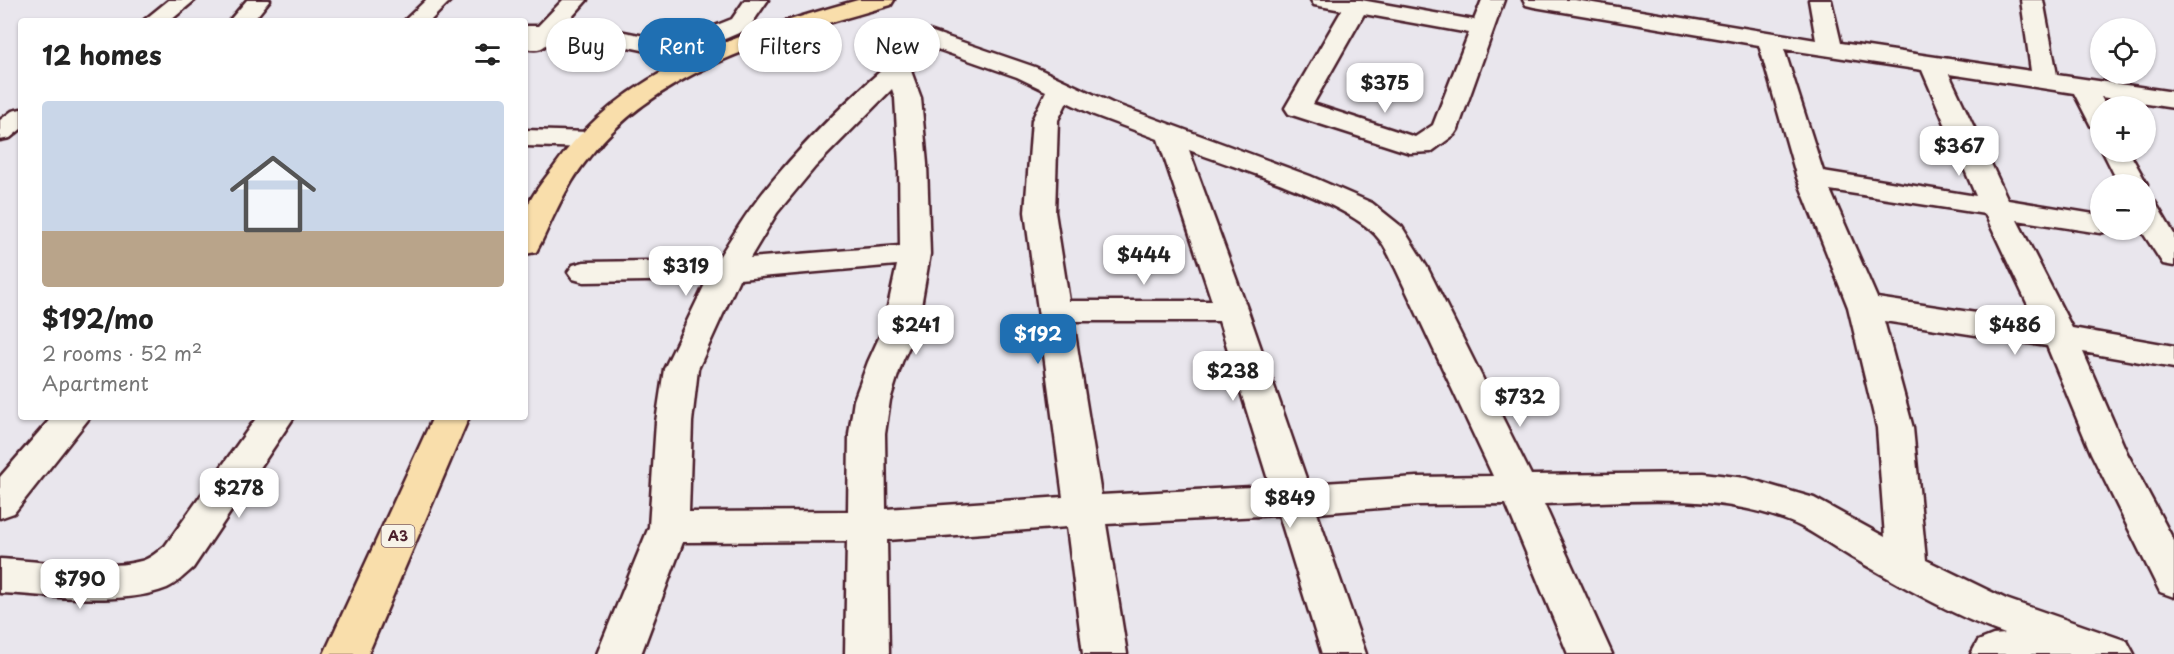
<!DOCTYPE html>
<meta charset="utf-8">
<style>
:root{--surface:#fff;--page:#f2f2f2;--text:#222;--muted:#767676;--line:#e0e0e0;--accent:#1f6fb2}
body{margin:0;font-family:"Playpen Sans",sans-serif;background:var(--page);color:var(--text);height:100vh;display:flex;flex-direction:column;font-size:22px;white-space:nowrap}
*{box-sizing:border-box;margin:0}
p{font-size:20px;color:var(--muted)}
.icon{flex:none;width:33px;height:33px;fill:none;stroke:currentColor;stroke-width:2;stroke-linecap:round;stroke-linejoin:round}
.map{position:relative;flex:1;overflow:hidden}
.panel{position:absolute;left:18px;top:18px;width:510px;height:402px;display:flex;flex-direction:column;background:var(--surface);border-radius:6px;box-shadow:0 2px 4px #0004}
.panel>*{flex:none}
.banner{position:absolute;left:546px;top:18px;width:570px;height:54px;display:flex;gap:12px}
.buttons{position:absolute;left:2090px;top:18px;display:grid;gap:12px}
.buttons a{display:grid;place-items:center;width:66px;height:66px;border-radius:50%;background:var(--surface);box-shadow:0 2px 4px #0004;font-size:30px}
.price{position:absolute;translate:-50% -51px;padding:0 14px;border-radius:12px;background:#fff;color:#222;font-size:20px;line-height:39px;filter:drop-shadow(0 2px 3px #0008)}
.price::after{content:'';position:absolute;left:50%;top:36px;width:18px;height:14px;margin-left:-9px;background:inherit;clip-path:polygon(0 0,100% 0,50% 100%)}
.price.current{background:var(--accent);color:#fff}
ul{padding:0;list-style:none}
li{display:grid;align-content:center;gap:12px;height:318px;padding:0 24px}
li+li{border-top:2px solid var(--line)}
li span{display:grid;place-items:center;height:186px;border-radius:6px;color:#555}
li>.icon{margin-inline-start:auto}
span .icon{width:108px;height:108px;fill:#fffc;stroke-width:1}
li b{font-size:26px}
h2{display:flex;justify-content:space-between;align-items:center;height:72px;padding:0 24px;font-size:26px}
.tag{padding:0 21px;border-radius:27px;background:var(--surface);box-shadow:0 2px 4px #0004;font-size:21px;line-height:54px}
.tag.current{background:var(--accent);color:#fff}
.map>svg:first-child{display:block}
</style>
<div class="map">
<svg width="2174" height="654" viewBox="0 0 2174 654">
<rect width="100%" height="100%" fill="#e9e6ed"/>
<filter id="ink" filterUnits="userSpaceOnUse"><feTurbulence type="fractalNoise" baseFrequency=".0167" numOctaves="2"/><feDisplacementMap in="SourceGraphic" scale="12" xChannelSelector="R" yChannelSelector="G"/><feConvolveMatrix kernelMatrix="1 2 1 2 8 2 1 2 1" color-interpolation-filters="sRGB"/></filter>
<g filter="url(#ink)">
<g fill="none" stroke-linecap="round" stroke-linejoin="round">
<g stroke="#4a1f2b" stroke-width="5">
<path id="minor" d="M169 0H195L170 21H143Z
M247 0H270L253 21H229Z
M426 0H451L430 21H404Z
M563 0H587L563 27 609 29 675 42 732 19 745 0H768L748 29 699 50 706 52 709 57 706 62 697 64 671 56 609 43 550 41C543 49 537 51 526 48L525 26H538Z
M1311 0H1361L1474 20 1482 0H1504L1458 129 1454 135 1431 152 1410 153 1289 114 1285 108 1342 10 1314 5ZM1364 14 1469 33 1433 125 1415 137 1313 104Z
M1523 0H1575L1816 40 1809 0H1831L1841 43 2031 71 2021 0H2043L2057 75 2174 92V108L2101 97 2106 106H2100V128L2091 126 2074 93 1949 74 2008 200 2100 215V230H2111L2100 233 2017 220 2072 328 2174 346V368L2083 352 2127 453 2174 541V597L2160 592 2154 580 2091 453 2047 346 1884 321 1913 428 1926 560 2006 599 2127 641 2134 654H1971L1978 641 1993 635 2005 634C1951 615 1901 585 1851 557 1829 544 1807 527 1783 519 1707 492 1624 502 1544 504L1612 654H1568L1506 504 1417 505 1317 513 1366 654H1322L1279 515 1106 524 1127 654H1083L1067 527 887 540 889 654H845L847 541 683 542 641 654H597L649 527 656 422 664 369 707 280 584 282 573 279 568 272 573 265 584 262 717 260C730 241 741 221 755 203 799 145 860 87 916 41L909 35 913 30 921 28 1035 67 1112 103 1310 176 1372 203 1402 227 1427 267 1531 475 1703 473 1745 478 1814 498 1885 537 1877 428 1848 307 1797 178 1759 45 1534 7 1526 5ZM937 49 1017 77 1046 91 1032 120 1025 212 1063 497 886 509 885 434 890 400 902 362 917 329 930 254 927 164 921 98 911 71ZM1784 49 1922 70 1976 196 1823 171ZM892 89 895 98 899 164 900 246 750 258 777 213 815 167ZM1067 102 1094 115 1158 139 1212 301H1069L1055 212 1058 120ZM1189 150C1235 168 1352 203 1379 239 1386 247 1390 258 1395 267L1493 476 1417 477 1308 484 1248 311ZM1830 190 1985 214 2036 322 1877 298ZM897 265 883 329 868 362 854 400 849 434 848 511 689 512 692 422 698 369 739 279ZM1073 321H1219L1270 486 1101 495Z
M21 109V129L10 138 0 140V120L12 111Z
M525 130 589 132 599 134 603 140 599 146 589 148 525 146Z
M2103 152H2129L2147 184 2145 187V184H2119Z
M2145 199 2155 202 2174 234V266L2163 264 2141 230H2145Z
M52 417H90L14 513 0 518V477Z
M257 417H294L193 568C185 575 176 584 167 588 119 607 51 595 0 593V559C37 561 108 571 141 561 150 559 158 551 165 546Z"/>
</g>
<g stroke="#4a1f2b" stroke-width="5">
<path id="highway" d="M858 0H894L891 5C784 36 663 65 590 156 575 174 564 194 554 215 548 227 543 240 536 252L525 254C525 242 522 225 525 213 529 198 544 180 554 167 625 66 745 32 858 0Z
M433 417H469L368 654H324Z"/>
</g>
<use href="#minor" fill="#f7f3e8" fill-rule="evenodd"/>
<use href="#highway" fill="#f9deab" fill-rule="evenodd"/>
</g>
</g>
<g text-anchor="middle" stroke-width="6" stroke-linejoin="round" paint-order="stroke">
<rect fill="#f7f3e8" stroke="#7e5f64" stroke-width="1.5" x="381.5" y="525" width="33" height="22" rx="4.5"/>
<g font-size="14" font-weight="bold" fill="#4a1f2b">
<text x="398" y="541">A3</text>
</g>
</g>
</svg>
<div class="buttons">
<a><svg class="icon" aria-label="locate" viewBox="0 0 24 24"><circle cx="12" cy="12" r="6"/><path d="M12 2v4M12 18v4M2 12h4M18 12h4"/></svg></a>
<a>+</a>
<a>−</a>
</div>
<b class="price" style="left:1385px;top:114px">$375</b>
<b class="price" style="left:1959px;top:177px">$367</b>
<b class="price" style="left:1144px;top:286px">$444</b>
<b class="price" style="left:686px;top:297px">$319</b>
<b class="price" style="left:916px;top:356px">$241</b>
<b class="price" style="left:2015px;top:356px">$486</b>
<b class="price current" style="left:1038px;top:365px">$192</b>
<b class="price" style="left:1233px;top:402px">$238</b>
<b class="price" style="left:1520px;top:428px">$732</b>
<b class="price" style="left:239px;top:519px">$278</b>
<b class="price" style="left:1290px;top:529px">$849</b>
<b class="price" style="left:80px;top:610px">$790</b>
<div class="banner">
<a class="tag">Buy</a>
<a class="tag current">Rent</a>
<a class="tag">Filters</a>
<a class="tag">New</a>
</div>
<section class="panel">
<h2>12 homes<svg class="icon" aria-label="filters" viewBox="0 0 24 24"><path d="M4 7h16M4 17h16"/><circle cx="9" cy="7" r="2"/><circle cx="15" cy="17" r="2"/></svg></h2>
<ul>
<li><span style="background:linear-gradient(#c9d6e8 70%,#b9a48a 0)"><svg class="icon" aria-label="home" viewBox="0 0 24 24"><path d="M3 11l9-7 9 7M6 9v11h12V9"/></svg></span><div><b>$192/mo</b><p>2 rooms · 52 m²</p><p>Apartment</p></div></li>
</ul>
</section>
</div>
